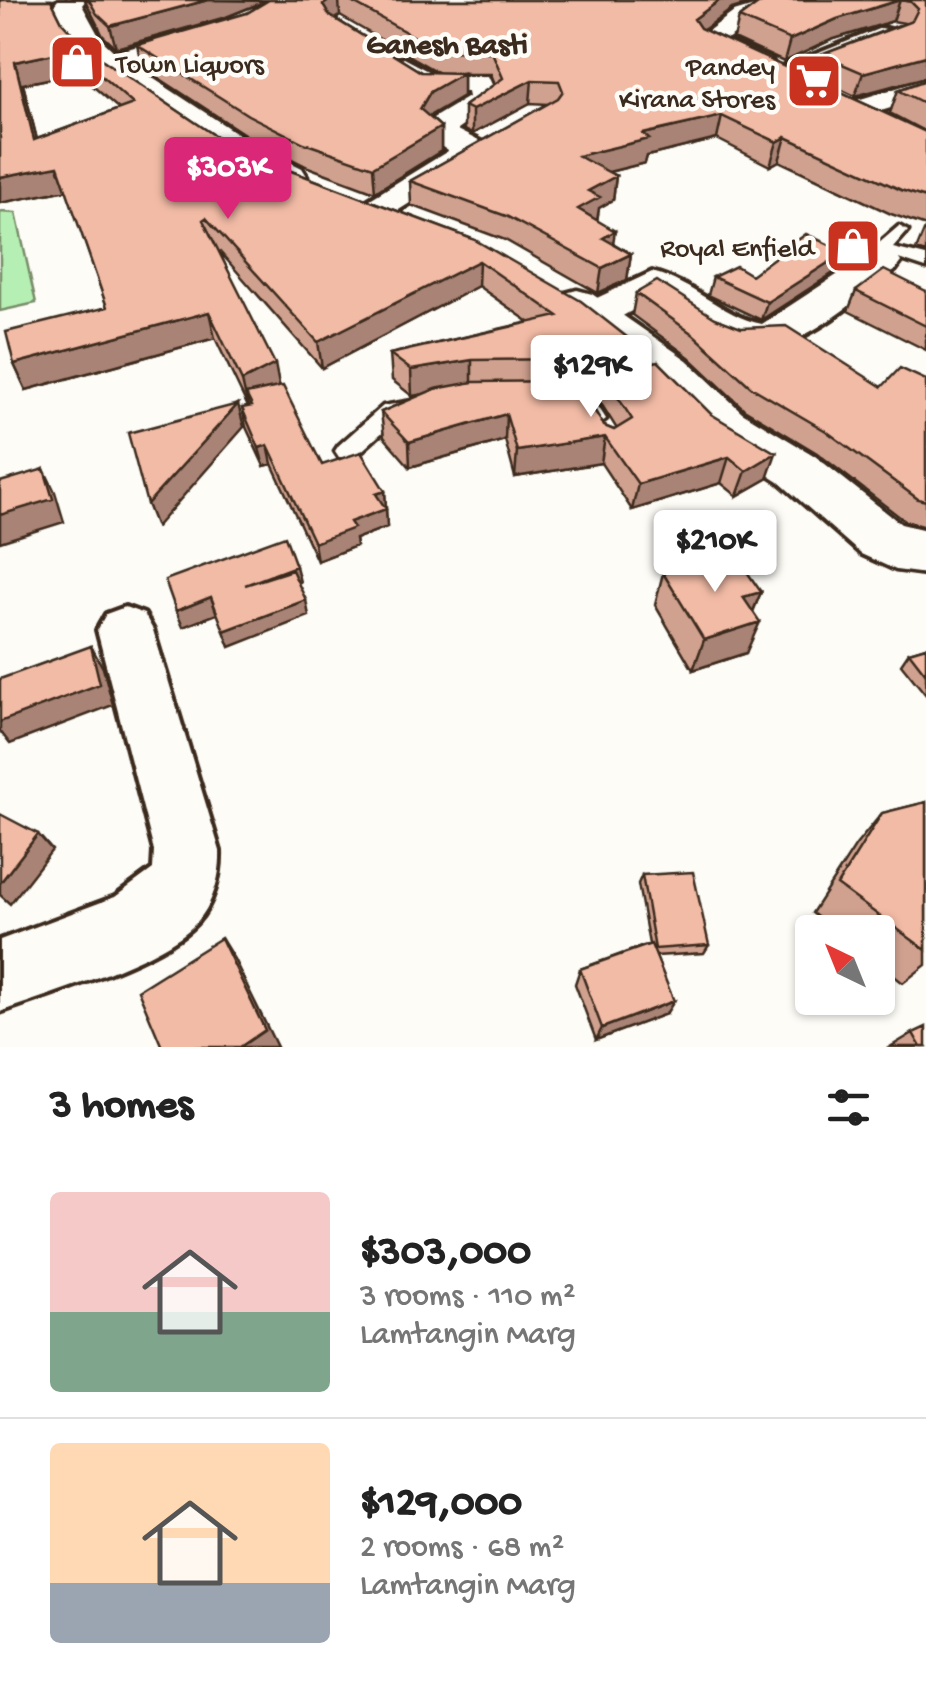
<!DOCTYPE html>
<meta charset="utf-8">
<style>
:root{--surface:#fff;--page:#f6f6f6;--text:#222;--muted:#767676;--line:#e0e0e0;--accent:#db2777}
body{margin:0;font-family:"Gochi Hand",sans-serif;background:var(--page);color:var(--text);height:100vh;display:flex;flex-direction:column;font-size:38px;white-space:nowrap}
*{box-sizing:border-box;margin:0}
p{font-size:32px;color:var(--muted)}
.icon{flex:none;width:55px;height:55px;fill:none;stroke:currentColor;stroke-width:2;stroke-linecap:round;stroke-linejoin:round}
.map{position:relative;height:1047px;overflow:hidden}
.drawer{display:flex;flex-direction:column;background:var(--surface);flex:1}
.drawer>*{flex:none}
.needle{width:65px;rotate:317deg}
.fabs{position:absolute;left:795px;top:915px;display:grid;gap:20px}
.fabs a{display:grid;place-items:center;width:100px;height:100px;border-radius:10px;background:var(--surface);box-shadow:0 2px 8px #0004;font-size:50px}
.price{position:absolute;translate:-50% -85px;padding:0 22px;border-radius:10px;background:#fff;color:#222;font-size:32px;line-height:65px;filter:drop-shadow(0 2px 5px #0008)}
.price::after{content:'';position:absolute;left:50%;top:60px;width:30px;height:22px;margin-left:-15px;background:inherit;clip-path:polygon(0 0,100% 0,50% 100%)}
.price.current{background:var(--accent);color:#fff}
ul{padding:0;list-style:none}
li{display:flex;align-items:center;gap:30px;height:250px;padding:0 50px}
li+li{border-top:2px solid var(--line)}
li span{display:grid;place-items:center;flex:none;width:280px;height:200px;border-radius:10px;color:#555}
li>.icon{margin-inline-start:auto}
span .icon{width:120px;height:120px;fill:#fffc;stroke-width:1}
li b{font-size:42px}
h2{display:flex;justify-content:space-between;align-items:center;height:120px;padding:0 50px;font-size:42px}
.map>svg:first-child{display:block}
</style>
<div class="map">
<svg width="926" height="1047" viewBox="0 0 926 1047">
<rect width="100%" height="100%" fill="#fdfcf7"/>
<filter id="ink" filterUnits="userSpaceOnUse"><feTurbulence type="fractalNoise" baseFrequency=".01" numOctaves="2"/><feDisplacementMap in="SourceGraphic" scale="20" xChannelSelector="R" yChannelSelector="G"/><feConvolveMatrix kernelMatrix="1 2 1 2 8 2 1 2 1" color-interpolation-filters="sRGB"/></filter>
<g filter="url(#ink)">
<path fill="#b5efb3" stroke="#788c68" stroke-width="2.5" d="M0 212 16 213 36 303 0 311Z"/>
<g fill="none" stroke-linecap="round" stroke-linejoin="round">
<g stroke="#3b2a1e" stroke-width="7">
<path id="service" d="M899 226 908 231 893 248 926 256V268L871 250Z
M632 375 643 382 640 387 594 400 606 419 595 427 587 424 570 396 573 391Z
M412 401 423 408 420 413 398 418 355 457H339L335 451 339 445 383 406Z"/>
</g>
<g stroke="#3b2a1e" stroke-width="8">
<path id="minor" d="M774 0H814L810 5 752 22 727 40 770 59 774 65 770 71H750L698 47 694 41 734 12Z
M204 28 213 30 217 36 213 42 108 71 94 63 98 57Z
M881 28 890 30 894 36 890 42 794 83H774L770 77 774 71Z
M403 58 439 77 488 76 499 100 457 130 483 143 488 150 483 157 386 218 374 222 362 218 356 211 362 204 448 151 424 134 433 118 468 97 467 92H424L389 66 393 60Z
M926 79V97L852 120 841 117 837 111 841 105Z
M882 251 895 254 901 262 895 270C845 307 779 376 711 337 691 325 675 309 653 299L610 323 596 326 582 323 576 314 582 305 652 272C694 283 722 316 762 324L869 254Z
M125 607 144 614 153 630 220 851C221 875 213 905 196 923 161 961 51 993 0 1012V940L115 897 153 869 154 851 97 630 106 614Z"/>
</g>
<g stroke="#3b2a1e" stroke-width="7">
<path id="tertiary" d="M58 0H86L82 5 100 38 119 56 250 142 302 168 307 176 302 184C298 185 291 187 287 187 250 184 108 82 80 52 68 39 62 21 54 5Z
M577 290 592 294 687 360 742 412 815 456 901 524 926 530V574L896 570 861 554 779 482 706 436 653 382 562 312 555 303 562 294Z"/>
</g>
<use href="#service" fill="#fdfcf7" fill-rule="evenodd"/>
<use href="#minor" fill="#fdfcf7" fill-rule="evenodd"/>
<use href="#tertiary" fill="#fdfcf7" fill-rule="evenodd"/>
</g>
<path fill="#d0a18f" stroke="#3b2a1e" stroke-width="2.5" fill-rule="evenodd" d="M0 0H55L53 4 62 22 88 50 217 137 275 165 475 240 767 479 737 496 721 483 632 510 601 463 515 477 505 440 410 467 384 437 381 412 423 394 412 396 392 380 390 354 529 322 478 286 322 368 219 251 279 386 322 465 385 491 387 527 355 539 356 546 317 561 272 464 264 466 246 427 242 408 248 407 215 338 26 390 14 364 107 307 67 190 0 203ZM78 73 119 109 37 139 23 84ZM603 379 600 402 617 429 614 430 604 426 579 385Z
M85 0H762L732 9 704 30 924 131 890 113 898 90 926 80V226L891 214 779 161 770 166 717 139 647 156 645 163 609 172 616 176 613 200 599 208 597 221 613 243 631 254 627 280 598 293 505 240 411 205 410 181 548 104 530 103 472 134 464 130V106L495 84 491 74H463V96L431 115 430 117 441 127V151L375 192 308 167 252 139 142 67 137 45 247 13 267 1 226 17 116 48 103 36ZM340 16 439 73 421 72 336 19Z
M926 0V77L855 96 815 77 821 55 904 23 893 21 831 40 784 62 734 39 739 18 758 4Z
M926 226V253L916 250Z
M838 270 761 320 708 295 713 277Z
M856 291H926V350L848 311Z
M636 293 715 318 882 387 926 380V527L905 521 817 453 744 409 689 357 632 315Z
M663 573 761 592 753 612 746 653 693 670 655 605Z
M926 647V695L901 664 909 652Z
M926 802V965L903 983 878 963V932H837L812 913 856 845 882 813Z
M642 875 709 945 704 953 656 956 666 1014 596 1040 575 984 580 969 649 944 638 884Z
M913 1033 926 1047H890Z"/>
<path fill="#a98374" stroke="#3b2a1e" stroke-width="2.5" d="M208 0 266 1 226 17 116 48 110 26Z
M330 0H339L340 16 325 26 323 5Z
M720 0H762L732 9 690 40 694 19Z
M900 0 893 21 831 40 784 62 790 40 837 19Z
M72 50 78 73 23 84 43 164 34 140 15 62Z
M926 56V77L855 96 863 73Z
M463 73V96L431 115 421 132 420 109 430 92Z
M532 80 530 103 472 134V110Z
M722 116 717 139 647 156 645 163 576 180 578 156 643 134Z
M441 127V151L375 192 373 167Z
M786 137 779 161 770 166 777 142Z
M58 166 67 190 0 203V177Z
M616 176 613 200 599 208 597 221 578 209 588 191Z
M615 231 611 256 603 238Z
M845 252 838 270 761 320 767 302Z
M631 254 627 280 598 293 602 268Z
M479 261 478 286 322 368 318 342Z
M209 312 215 338 26 390 14 364Z
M637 345 633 371 580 385 584 359Z
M472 360V386L412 396 411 370Z
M275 364 280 390 246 394 249 406 248 407 242 381Z
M238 404 244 427 156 527 147 504Z
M506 414 505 440 410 467 409 442Z
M605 437 601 463 515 477 517 451Z
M268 445 272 464 264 466 259 448Z
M776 453 767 479 737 496 746 471Z
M729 457 721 483 632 510 638 484Z
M44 469 55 492 64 522 0 542V515Z
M385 491 387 527 355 539 356 546 317 561 314 543 350 522 376 494Z
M296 566 300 582 250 602 245 585Z
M761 592 748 623 743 597Z
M211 597 217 614 183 627 176 611Z
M306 600 309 616 230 647 224 631Z
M760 622 746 653 693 670 704 640Z
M91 646 103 668 113 705 10 744 0 731V722Z
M38 834 52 850 10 904 0 895V883Z
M221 938 234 959 277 1047H240Z
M674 1001 666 1014 596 1040 602 1028Z"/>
<path fill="#f2bba6" stroke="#3b2a1e" stroke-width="2.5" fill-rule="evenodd" d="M0 0H51L62 22 88 50 217 137 275 165 475 240 581 301 637 345 584 359 472 360 411 370 390 354 558 316 479 261 318 342 206 218 203 220 275 364 242 381 209 312 14 364 6 332 107 307 58 166 0 177ZM72 50 133 104 34 140 15 62Z
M89 0H208L110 26 97 14Z
M269 0H330L323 5 329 15 421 72 463 73 430 92 420 109 441 127 373 167 304 143 248 115 137 45 247 13Z
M348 0H720L694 19 700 28 926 132V198L901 190 786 137 777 142 722 116 643 134 649 139 578 156 616 176 588 191 600 197 578 209 615 231 603 238 631 254 602 268 506 216 410 181 558 98 563 91 559 81 532 80 472 110 464 106 503 78 492 52 440 51Z
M773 0H926V56L863 73 821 55 912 21 918 9 911 2 900 0 837 19 790 40 739 18 758 4Z
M926 80V104L898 90Z
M806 234 845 252 767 302 713 277 736 266 751 275Z
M884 270 926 291V326L856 291Z
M657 281 715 318 741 328 786 326 882 387 900 368 926 380V501L918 499 826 431 751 387 694 335 636 293Z
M658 361 711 414 776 453 746 471 729 457 638 484 605 437 517 451 506 414 409 442 381 412 435 389 473 382 576 381 604 426 614 430 632 419 604 376Z
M283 386 322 465 361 452 385 491 376 494 386 509 350 522 354 528 314 543 268 445 259 448 242 408 252 406 246 394Z
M238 404 147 504 128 433Z
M44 469 53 499 0 515V482Z
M285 536 296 566 245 585 292 570 306 600 224 631 211 597 176 611 165 580Z
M734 553 761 592 743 597 760 622 704 640 663 573Z
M91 646 100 684 0 722V679Z
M926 647V674L909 652Z
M926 802V950L837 885 882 813Z
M0 814 38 834 0 883Z
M693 872 709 945 655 949 642 875Z
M221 938 265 1030 240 1047H162L138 990Z
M651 944 674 1001 602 1028 580 969Z
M926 1027V1047H921L913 1033Z"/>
</g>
<defs>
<g id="shop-square" transform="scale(2.875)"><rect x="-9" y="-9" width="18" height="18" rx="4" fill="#c8321e" stroke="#fdfcf7"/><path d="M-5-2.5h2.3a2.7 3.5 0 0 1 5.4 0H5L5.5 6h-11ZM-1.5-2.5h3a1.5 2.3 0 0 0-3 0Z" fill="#fff"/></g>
<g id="supermarket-square" transform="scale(2.875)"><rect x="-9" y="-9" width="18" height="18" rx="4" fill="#c8321e" stroke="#fdfcf7"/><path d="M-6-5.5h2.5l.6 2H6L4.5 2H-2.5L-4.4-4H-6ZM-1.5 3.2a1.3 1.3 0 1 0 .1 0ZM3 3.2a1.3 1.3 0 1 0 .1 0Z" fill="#fff"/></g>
</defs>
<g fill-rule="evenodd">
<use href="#shop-square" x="77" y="62"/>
<use href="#supermarket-square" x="814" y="81"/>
<use href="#shop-square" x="853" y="246"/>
</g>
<g text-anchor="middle" stroke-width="9" stroke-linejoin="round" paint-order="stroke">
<g font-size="28" fill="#3b2a1e" stroke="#fdfcf7" text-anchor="end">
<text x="116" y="72" text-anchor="start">Town Liquors</text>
<text x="775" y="75">Pandey<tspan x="775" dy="32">Kirana Stores</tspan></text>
<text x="814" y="256">Royal Enfield</text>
</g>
<g font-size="30" font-weight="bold" fill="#3b2a1e" stroke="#fdfcf7">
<text x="447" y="53">Ganesh Basti</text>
</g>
</g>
</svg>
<div class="fabs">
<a><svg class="needle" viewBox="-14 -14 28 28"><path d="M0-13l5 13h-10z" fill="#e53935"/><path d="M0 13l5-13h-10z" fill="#767676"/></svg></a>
</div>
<b class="price current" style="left:228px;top:222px">$303K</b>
<b class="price" style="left:591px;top:420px">$129K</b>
<b class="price" style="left:715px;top:595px">$210K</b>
</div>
<section class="drawer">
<h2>3 homes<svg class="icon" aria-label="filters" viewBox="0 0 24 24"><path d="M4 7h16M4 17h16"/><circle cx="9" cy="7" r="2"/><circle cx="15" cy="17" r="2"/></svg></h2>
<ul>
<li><span style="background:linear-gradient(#f6c9c9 60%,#7fa58c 0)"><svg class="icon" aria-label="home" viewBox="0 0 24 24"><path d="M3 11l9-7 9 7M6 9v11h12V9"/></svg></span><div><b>$303,000</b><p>3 rooms · 110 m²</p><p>Lamtangin Marg</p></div></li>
<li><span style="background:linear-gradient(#ffd9b3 70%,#9aa5b1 0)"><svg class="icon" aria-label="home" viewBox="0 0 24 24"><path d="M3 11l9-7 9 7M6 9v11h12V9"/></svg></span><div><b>$129,000</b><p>2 rooms · 68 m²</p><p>Lamtangin Marg</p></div></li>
</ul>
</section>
